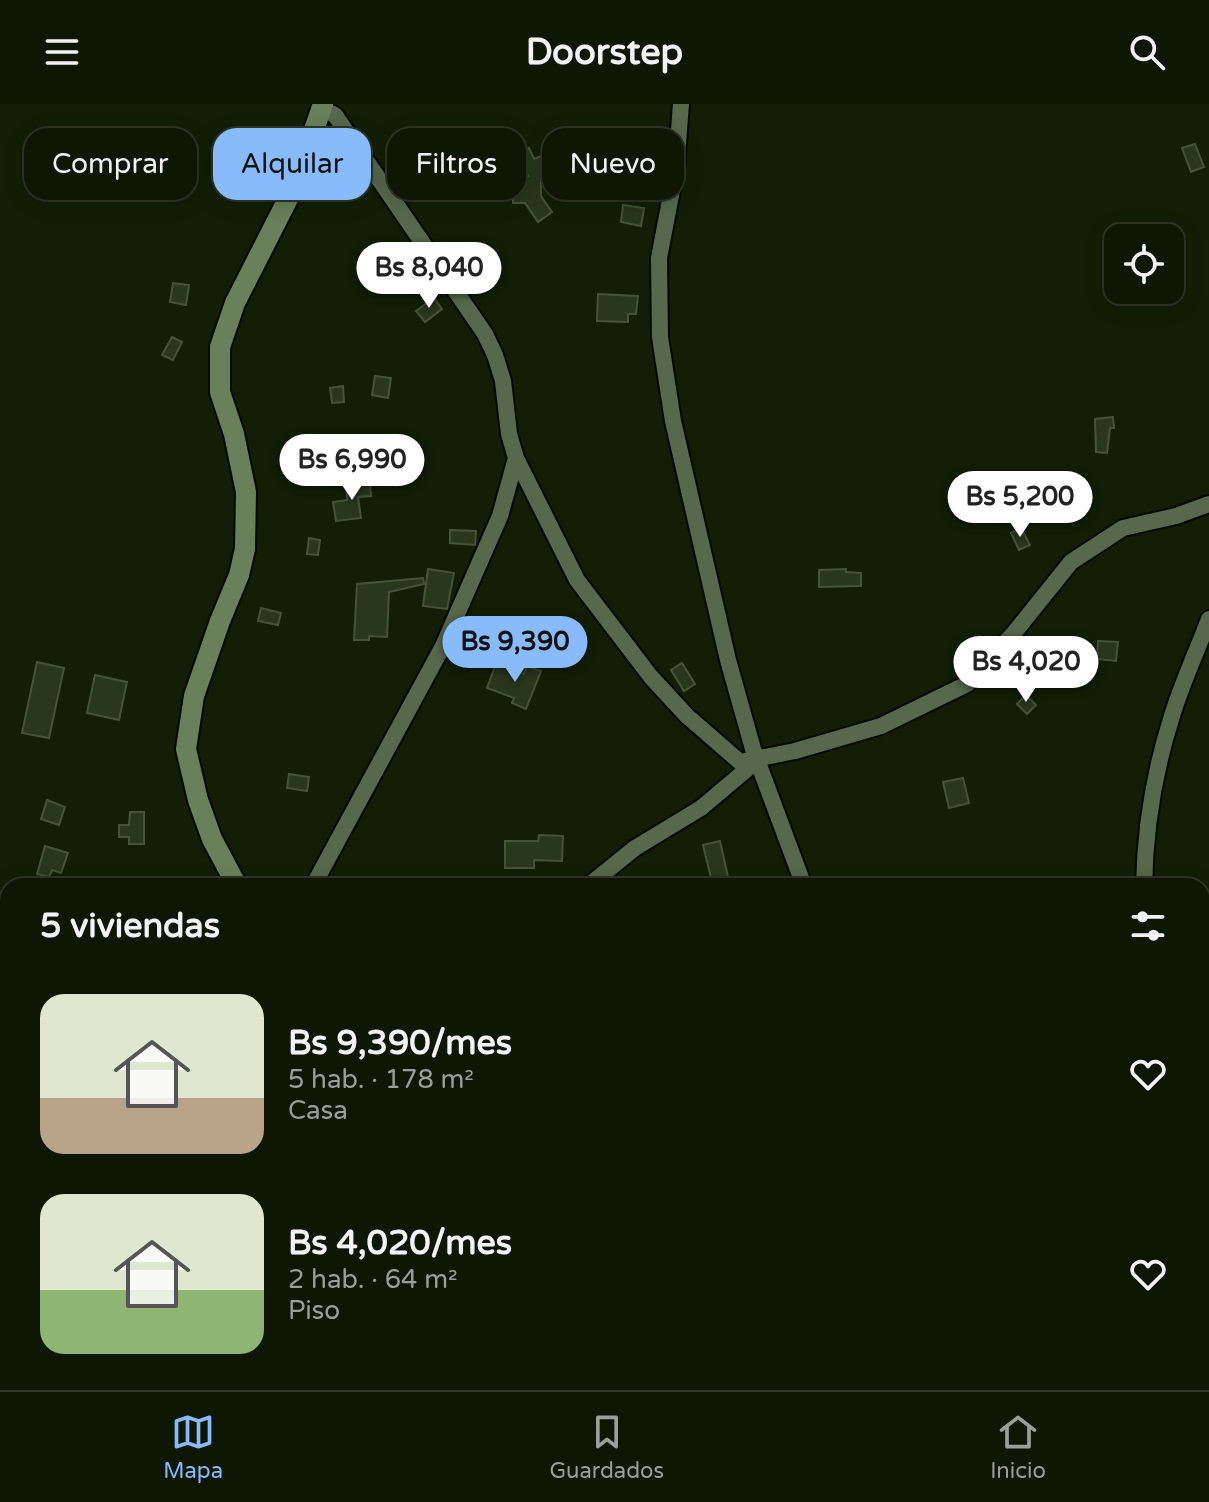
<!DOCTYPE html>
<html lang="es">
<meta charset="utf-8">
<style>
:root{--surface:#0e1704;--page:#17200e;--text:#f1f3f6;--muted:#9b9f9a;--line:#2e3626;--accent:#87bbfb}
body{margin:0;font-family:"Varela Round",sans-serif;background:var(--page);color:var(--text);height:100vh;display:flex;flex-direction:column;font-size:30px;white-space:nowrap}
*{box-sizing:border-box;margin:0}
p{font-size:26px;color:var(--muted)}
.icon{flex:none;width:44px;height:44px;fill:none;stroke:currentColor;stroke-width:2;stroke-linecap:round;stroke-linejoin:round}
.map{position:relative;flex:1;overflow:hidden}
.drawer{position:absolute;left:0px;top:774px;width:1210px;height:512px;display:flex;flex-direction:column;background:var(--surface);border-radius:24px 24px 0 0;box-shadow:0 4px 20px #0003,0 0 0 2px var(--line)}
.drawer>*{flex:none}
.top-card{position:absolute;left:24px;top:24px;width:800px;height:72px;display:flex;gap:16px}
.controls{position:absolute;left:1104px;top:120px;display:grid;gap:16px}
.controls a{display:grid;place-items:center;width:80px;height:80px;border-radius:16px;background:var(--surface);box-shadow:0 4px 20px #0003,0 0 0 2px var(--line);font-size:40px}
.price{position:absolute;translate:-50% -68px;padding:0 18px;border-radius:28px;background:#fff;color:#222;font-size:26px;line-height:52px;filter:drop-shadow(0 2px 4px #0008)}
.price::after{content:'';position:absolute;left:50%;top:48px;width:24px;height:18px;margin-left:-12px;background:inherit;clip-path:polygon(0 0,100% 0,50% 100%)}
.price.active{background:var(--accent);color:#111}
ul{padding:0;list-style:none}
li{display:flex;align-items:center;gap:24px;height:200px;padding:0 40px}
li span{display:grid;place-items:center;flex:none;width:224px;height:160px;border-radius:24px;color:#555}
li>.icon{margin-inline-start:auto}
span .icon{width:96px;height:96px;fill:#fffc;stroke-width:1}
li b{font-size:34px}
h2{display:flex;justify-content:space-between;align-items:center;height:96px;padding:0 40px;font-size:34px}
.pill{padding:0 28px;border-radius:24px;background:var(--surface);box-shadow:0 4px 20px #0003,0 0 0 2px var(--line);font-size:28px;line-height:72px}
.pill.active{background:var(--accent);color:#111}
header{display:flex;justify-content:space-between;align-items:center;height:104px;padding:0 40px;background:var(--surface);font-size:36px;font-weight:700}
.menu{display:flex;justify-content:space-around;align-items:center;height:112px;border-top:2px solid var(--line);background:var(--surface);font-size:22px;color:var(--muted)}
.menu a{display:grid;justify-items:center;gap:4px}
.menu .active{color:var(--accent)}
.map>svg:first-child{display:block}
</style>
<header><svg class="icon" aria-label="menu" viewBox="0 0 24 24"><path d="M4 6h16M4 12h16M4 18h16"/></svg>Doorstep<svg class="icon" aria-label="search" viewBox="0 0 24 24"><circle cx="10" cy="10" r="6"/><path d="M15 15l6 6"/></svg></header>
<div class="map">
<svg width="1209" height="1286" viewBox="0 0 1209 1286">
<rect width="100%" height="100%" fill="#121f06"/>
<path fill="#29371d" stroke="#455439" stroke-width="2" d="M407 34 411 51 401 54 396 37Z
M1195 40 1204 63 1191 68 1182 44Z
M529 44 534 55 541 52V92L552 108 538 118 525 99H513V71L528 72 518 48Z
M243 58 257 61 254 73 240 70Z
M623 101 644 104 641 122 621 118Z
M173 179 189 181 186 201 170 198Z
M598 190 638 192 636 210H628V218L597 217Z
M434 194 442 205 425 218 416 207Z
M172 233 182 238 173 256 162 251Z
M375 272 391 274 388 294 372 291Z
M343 282 344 298 332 299 330 284Z
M1113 313 1114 324H1110L1107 349 1096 348 1095 315Z
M370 379 371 392 358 393 361 414 336 417 333 398 347 396 346 380Z
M1021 424 1030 441 1019 446 1011 429Z
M450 426 476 427 475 441 450 439Z
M309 434 320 436 318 451 307 450Z
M428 465 454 469 447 505 423 502Z
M846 465V468L861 469V482L819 483V466Z
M423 474 424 480 389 488 387 533 369 532V536H354L357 480Z
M261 504 281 509 278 521 258 517Z
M1098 537 1118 538 1116 557 1097 555Z
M37 558 64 564 49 634 22 629Z
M682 559 695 580 684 587 671 566Z
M496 560 524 570 527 562 541 567 526 605 512 599 514 594 487 584Z
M95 571 127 578 119 616 87 609Z
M1026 591 1036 601 1027 610 1017 600Z
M289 670 309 673 307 687 287 684Z
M963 674 969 699 949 704 943 678Z
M47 696 65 703 59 721 41 715Z
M130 708H144V740H129V733H119V721H129Z
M539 731 563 732 562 757 534 756V764H505V737H538Z
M720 737 730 782H713L703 741Z
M45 742 68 749 61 769 52 766 49 773 37 770Z"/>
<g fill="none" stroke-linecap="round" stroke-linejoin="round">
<g stroke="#020900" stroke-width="20">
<path id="minor" d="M681 0 676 65 659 154 660 233 673 317 728 556 753 645 804 782
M322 5 335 11 485 230 495 251 503 277 509 330 516 354 577 476 651 573 687 612 740 658 795 647 881 622 967 580 1014 529 1071 458 1123 424 1176 412 1209 400
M313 782 443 542 500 412 516 354
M588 782 635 744 701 704 758 656
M1144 782C1145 725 1154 668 1172 612 1182 579 1197 547 1209 515
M0 808 8 807
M1202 1044 1209 1045
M985 1278V1286
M997 1286 1002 1278"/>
</g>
<g stroke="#020900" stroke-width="24">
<path id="tertiary" d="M0 987 8 985"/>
</g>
<g stroke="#020900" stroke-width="24">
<path id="secondary" d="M237 782 212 735 198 696 186 645 194 592 220 517 239 471 245 445 246 388 234 330 220 288V243L235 199 294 83 323 0
M628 1278 637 1286"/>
</g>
<path stroke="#5e6954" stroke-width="2" stroke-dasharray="6 4" stroke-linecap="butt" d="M52 1286 58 1278"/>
<use href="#minor" stroke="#58684c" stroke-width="16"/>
<use href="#tertiary" stroke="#58684c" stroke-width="20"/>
<use href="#secondary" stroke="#6a805a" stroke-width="20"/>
</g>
</svg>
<div class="controls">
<a><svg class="icon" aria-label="locate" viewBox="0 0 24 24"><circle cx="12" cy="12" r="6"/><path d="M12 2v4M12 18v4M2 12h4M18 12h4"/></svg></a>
</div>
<b class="price" style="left:429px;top:206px">Bs 8,040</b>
<b class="price" style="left:352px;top:398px">Bs 6,990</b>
<b class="price" style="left:1020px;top:435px">Bs 5,200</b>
<b class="price active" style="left:515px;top:580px">Bs 9,390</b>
<b class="price" style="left:1026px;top:600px">Bs 4,020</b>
<div class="top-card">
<a class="pill">Comprar</a>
<a class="pill active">Alquilar</a>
<a class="pill">Filtros</a>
<a class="pill">Nuevo</a>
</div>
<section class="drawer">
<h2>5 viviendas<svg class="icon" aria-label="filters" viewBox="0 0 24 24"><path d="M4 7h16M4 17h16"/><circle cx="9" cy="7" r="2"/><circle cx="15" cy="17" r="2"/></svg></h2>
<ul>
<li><span style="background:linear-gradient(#dfe7d0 65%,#b9a48a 0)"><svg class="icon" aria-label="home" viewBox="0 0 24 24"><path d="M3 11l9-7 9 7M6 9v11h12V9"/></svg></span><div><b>Bs 9,390/mes</b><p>5 hab. · 178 m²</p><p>Casa</p></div><svg class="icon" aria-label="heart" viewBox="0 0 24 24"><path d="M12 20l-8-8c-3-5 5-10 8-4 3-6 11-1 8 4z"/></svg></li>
<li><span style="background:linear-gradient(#dfe7d0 60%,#8fb573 0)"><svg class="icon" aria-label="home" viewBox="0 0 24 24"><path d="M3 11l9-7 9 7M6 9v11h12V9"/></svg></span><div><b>Bs 4,020/mes</b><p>2 hab. · 64 m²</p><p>Piso</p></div><svg class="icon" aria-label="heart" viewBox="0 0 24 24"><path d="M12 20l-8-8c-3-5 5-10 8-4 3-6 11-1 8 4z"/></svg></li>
</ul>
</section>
</div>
<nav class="menu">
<a class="active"><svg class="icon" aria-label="map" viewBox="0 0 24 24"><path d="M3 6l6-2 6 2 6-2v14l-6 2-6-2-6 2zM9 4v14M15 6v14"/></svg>Mapa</a>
<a><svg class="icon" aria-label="saved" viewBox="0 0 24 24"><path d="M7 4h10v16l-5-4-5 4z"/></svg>Guardados</a>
<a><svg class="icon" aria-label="home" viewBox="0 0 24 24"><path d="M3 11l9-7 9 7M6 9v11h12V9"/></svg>Inicio</a>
</nav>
